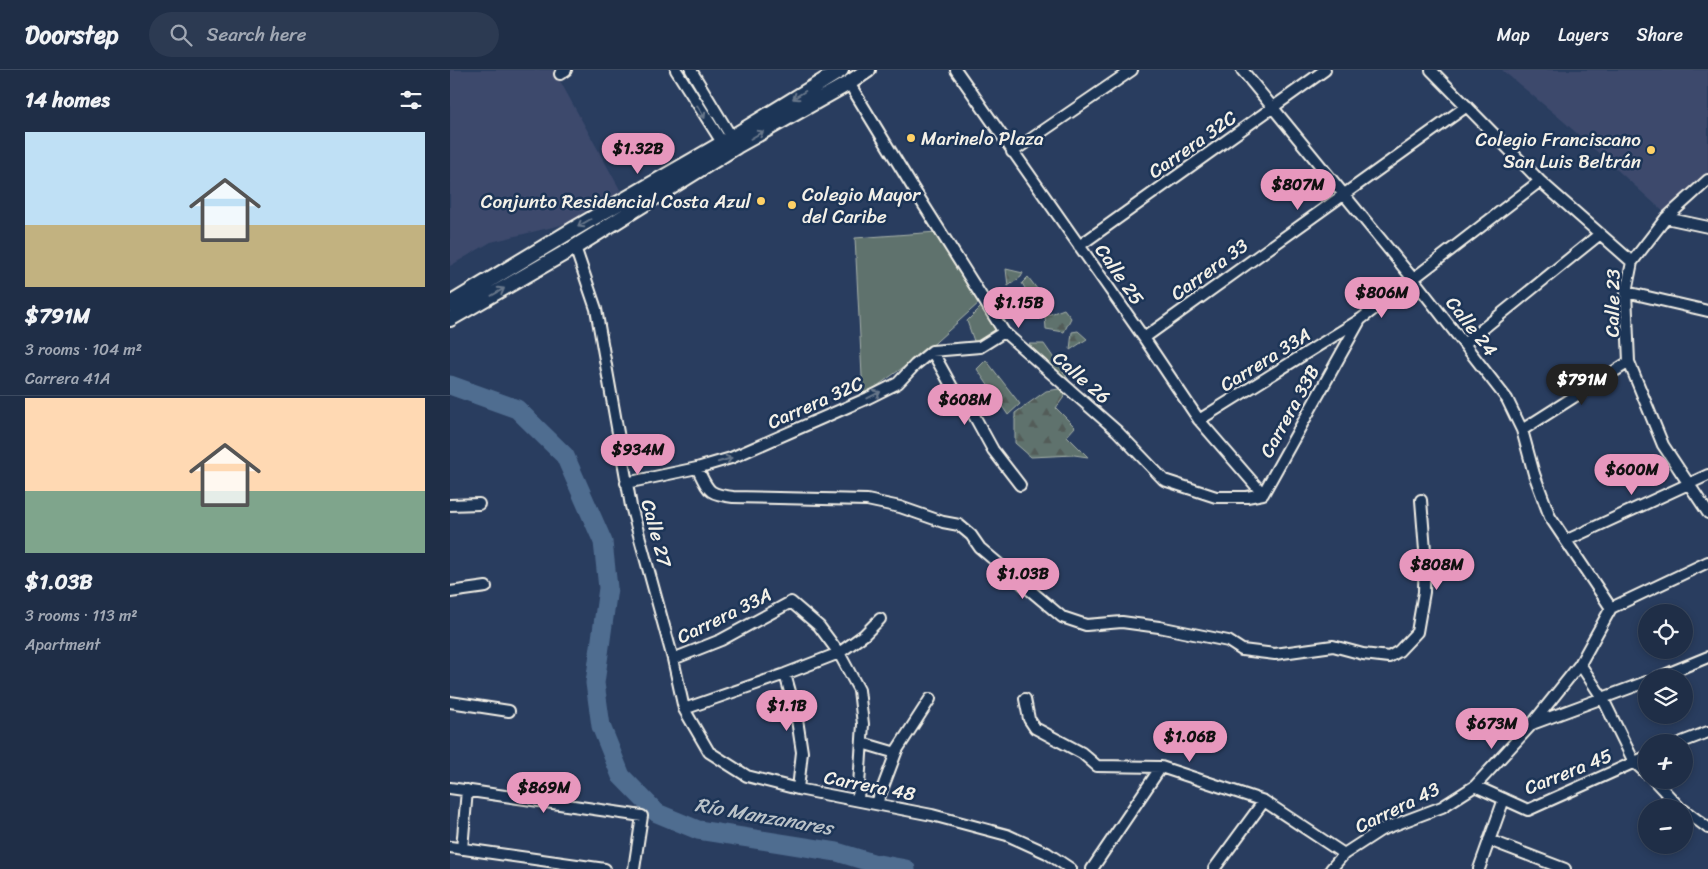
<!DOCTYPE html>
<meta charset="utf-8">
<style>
:root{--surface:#1f2e47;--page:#2c3a52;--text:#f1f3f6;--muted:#a1a8b4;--line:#3c4a60;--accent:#e797bd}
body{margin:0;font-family:Sriracha,sans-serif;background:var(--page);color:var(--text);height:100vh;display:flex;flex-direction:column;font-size:19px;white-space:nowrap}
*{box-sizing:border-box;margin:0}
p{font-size:16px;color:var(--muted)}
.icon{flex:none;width:28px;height:28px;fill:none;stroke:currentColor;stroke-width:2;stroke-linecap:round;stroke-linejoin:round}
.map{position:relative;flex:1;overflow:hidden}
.sheet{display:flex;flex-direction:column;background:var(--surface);width:450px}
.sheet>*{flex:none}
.controls{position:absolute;left:1188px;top:534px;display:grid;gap:10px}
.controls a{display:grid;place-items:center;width:55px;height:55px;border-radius:50%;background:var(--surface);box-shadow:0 2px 8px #0003,0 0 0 1px var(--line);font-size:25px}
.price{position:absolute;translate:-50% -42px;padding:0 11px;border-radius:18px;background:var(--accent);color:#111;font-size:16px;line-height:32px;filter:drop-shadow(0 1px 2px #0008)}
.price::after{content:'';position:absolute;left:50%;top:30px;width:15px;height:11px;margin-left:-8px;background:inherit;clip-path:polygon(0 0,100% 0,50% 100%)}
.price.current{background:#222;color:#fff}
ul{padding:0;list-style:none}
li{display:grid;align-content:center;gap:10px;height:265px;padding:0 25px}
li+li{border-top:1px solid var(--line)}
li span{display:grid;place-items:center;height:155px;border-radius:0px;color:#555}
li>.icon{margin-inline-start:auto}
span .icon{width:90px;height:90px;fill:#fffc;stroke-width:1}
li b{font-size:21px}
h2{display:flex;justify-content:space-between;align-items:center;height:60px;padding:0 25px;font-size:21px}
header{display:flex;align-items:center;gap:30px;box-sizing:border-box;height:70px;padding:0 25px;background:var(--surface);border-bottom:1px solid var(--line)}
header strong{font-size:24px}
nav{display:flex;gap:28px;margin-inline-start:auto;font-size:18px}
.search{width:350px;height:45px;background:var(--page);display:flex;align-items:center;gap:12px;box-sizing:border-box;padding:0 18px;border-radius:28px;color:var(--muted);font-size:19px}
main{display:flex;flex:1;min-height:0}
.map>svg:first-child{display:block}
</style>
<header>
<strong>Doorstep</strong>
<div class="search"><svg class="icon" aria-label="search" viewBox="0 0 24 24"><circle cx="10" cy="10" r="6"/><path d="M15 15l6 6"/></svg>Search here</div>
<nav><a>Map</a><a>Layers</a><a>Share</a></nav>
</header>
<main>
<section class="sheet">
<h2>14 homes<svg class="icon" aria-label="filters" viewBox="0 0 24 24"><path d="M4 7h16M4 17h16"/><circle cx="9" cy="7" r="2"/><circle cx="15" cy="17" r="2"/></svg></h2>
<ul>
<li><span style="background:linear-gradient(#bfe0f5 60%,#c2b280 0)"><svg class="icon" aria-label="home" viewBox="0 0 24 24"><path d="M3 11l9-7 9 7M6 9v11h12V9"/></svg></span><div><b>$791M</b><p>3 rooms · 104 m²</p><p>Carrera 41A</p></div></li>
<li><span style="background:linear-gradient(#ffd9b3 60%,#7fa58c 0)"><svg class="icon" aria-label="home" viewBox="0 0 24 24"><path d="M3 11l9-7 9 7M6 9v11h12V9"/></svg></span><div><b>$1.03B</b><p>3 rooms · 113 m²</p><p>Apartment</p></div></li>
</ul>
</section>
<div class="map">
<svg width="1258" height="799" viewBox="0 0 1258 799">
<defs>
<pattern id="forest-firs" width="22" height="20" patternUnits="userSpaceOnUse" patternTransform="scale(1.25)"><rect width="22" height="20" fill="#5e726d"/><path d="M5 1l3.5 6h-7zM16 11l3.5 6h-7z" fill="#525b58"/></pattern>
</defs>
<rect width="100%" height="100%" fill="#293d5f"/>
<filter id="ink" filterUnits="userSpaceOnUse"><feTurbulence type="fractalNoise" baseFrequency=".02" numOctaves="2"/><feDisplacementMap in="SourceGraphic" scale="10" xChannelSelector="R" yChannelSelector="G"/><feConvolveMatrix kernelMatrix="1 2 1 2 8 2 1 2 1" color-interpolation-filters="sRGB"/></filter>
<g filter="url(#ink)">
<path fill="#3c496c" d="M0 0H104L173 125 124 152 41 172 0 196Z
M1052 0H1258V106L1216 144 1112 50Z"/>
<path fill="#5e726d" stroke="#a9b2aa" d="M487 162 530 232 476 281 413 326 405 168Z
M531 237 549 261 525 274 517 251Z"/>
<path fill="url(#forest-firs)" stroke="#a9b2aa" d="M556 199 573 203 571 207 558 216Z
M578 207 594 228 584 234 572 213Z
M614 239 621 248 614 262 596 259 595 246Z
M628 261 637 269 620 280 622 262Z
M579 274H594L626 320Z
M536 290 570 334 558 345 527 299Z
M609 319 616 324 606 338 625 357 617 366 638 387 624 385 581 387 565 373V343L596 321Z"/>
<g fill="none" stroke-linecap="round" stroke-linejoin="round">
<path stroke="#506d90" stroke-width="19" d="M0 315 67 339 115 386 153 472 158 518 145 613 151 656 171 706 207 743 248 760 387 782 423 793 456 799"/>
<g stroke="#f4f1e8" stroke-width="14">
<path id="street" d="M226 0 275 77
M241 0 285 73
M506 0 694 268 749 350 813 424
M792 0 964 210 1057 329 1072 360 1084 404 1100 447 1161 538
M981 0 1090 111 1182 192
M110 4 116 0
M399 13 463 118 554 262 667 361 714 410 766 427H797L813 424
M562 82 682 0
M1258 110 1216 148 1182 192 1176 222 1179 292 1213 375 1258 443
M1216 148 1258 157
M629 176 875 0
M125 177 146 239 181 436 223 589 234 639 259 682 297 706 348 719 482 745 557 765 597 783 621 799
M1176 222 1258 241
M694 268 1017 36
M1014 274 1150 164
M482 281 502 317 521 340 543 380 570 415
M749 350 911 249 1090 111
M1072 360 1179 292
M247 398C259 421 257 424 283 427L417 430 450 437 493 452 509 455 521 465 530 478 612 547 636 555 672 552 709 557 778 571 792 580 825 584 883 576 913 584 939 587 949 581 967 562 974 522 975 480 971 430
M176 413 247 398 281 388 418 328 448 313 465 295 482 281 530 277 554 262
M813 424 910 250
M0 435 29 434
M1117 470 1258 405
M0 522 36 517
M223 589 271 570 341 532 369 556 389 583 409 620 413 654 408 730
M1130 594 1153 629 1184 692 1196 703
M335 604 346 643 352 682 348 719
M1207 608 1258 587
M575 629 579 649 585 658 632 683 647 696 711 697 814 731 894 784
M0 632 59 641
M234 639 335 604 389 583 414 565 430 549
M1082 654 1196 612
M1232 672 1258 662
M412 673 446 683
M1204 710 1230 738
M1025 716 1078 740 1196 687
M0 718 192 746 184 799
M427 733 447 680 480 629
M1234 740 1258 758
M1039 770 1115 799
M0 777 155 799
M12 779 17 720
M642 799 711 697
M764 799 814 731
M881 799 894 784 931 760 992 737 1025 716 1082 654 1130 594 1161 538 1258 492
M1029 799 1054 729"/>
</g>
<g stroke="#f4f1e8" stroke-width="18">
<path id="secondary" d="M0 234 124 159 271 74 391 0
M0 249 125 177 287 76 399 13 418 0"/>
</g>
<use href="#street" stroke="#1d3557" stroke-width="10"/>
<use href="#secondary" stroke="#1d3557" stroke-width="14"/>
</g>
<defs><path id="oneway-shaft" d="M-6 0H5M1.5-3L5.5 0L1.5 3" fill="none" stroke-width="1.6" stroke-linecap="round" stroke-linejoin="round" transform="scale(1.25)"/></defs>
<g stroke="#68778a">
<use href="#oneway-shaft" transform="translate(349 25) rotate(148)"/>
<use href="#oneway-shaft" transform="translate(251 42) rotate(59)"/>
<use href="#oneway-shaft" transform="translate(307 65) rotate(-30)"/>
<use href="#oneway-shaft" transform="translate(134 153) rotate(150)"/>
<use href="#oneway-shaft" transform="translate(48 222) rotate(-30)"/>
<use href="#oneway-shaft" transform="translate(424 325) rotate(-27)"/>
<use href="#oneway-shaft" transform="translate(275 390) rotate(-17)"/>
</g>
</g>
<g fill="#ffd166" stroke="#1d3557" stroke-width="2">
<circle cx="461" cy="68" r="5"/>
<circle cx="1201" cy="80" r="5"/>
<circle cx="311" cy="131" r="5"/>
<circle cx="342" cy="135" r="5"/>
</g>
<g text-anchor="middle" stroke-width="5" stroke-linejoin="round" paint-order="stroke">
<g font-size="19" fill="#f4f1e8" stroke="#1d3557" text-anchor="start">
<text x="471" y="75">Marinelo Plaza</text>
<text x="1191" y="76" text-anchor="end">Colegio Franciscano<tspan x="1191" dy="22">San Luis Beltrán</tspan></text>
<text x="352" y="131">Colegio Mayor<tspan x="352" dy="22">del Caribe</tspan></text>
<text x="301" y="138" text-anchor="end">Conjunto Residencial Costa Azul</text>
</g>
<g font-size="19" fill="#f4f1e8" stroke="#1d3557">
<text transform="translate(742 74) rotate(-35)" y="7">Carrera 32C</text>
<text transform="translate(759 199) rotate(-36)" y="7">Carrera 33</text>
<text transform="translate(670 204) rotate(55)" y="7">Calle 25</text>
<text transform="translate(1162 233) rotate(-89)" y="7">Calle 23</text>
<text transform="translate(1022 256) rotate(52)" y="7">Calle 24</text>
<text transform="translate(815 289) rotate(-32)" y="7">Carrera 33A</text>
<text transform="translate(632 307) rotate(41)" y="7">Calle 26</text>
<text transform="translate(365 332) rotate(-24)" y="7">Carrera 32C</text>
<text transform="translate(839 341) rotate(-61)" y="7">Carrera 33B</text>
<text transform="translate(207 463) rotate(75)" y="7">Calle 27</text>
<text transform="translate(274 545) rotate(-26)" y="7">Carrera 33A</text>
<text transform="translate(1118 701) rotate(-22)" y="7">Carrera 45</text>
<text transform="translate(420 715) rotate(11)" y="7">Carrera 48</text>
<text transform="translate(947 737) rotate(-26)" y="7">Carrera 43</text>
</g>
<g font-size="20" font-style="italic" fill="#bbc3c9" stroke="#1d3557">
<text transform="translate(314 746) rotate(10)" y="7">Río Manzanares</text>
</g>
</g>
</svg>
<div class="controls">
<a><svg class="icon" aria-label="locate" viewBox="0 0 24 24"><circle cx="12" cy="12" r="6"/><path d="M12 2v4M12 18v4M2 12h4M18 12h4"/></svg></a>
<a><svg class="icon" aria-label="layers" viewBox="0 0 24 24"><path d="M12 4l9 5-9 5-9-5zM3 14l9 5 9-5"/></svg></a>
<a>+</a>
<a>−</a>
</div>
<b class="price" style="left:188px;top:105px">$1.32B</b>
<b class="price" style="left:848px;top:141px">$807M</b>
<b class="price" style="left:932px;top:249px">$806M</b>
<b class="price" style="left:569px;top:259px">$1.15B</b>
<b class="price current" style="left:1132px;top:336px">$791M</b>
<b class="price" style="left:515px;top:356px">$608M</b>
<b class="price" style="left:188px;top:406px">$934M</b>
<b class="price" style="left:1182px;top:426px">$600M</b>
<b class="price" style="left:987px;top:521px">$808M</b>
<b class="price" style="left:573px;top:530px">$1.03B</b>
<b class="price" style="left:337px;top:662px">$1.1B</b>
<b class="price" style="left:1042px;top:680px">$673M</b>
<b class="price" style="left:740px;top:693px">$1.06B</b>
<b class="price" style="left:94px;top:744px">$869M</b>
</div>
</main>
